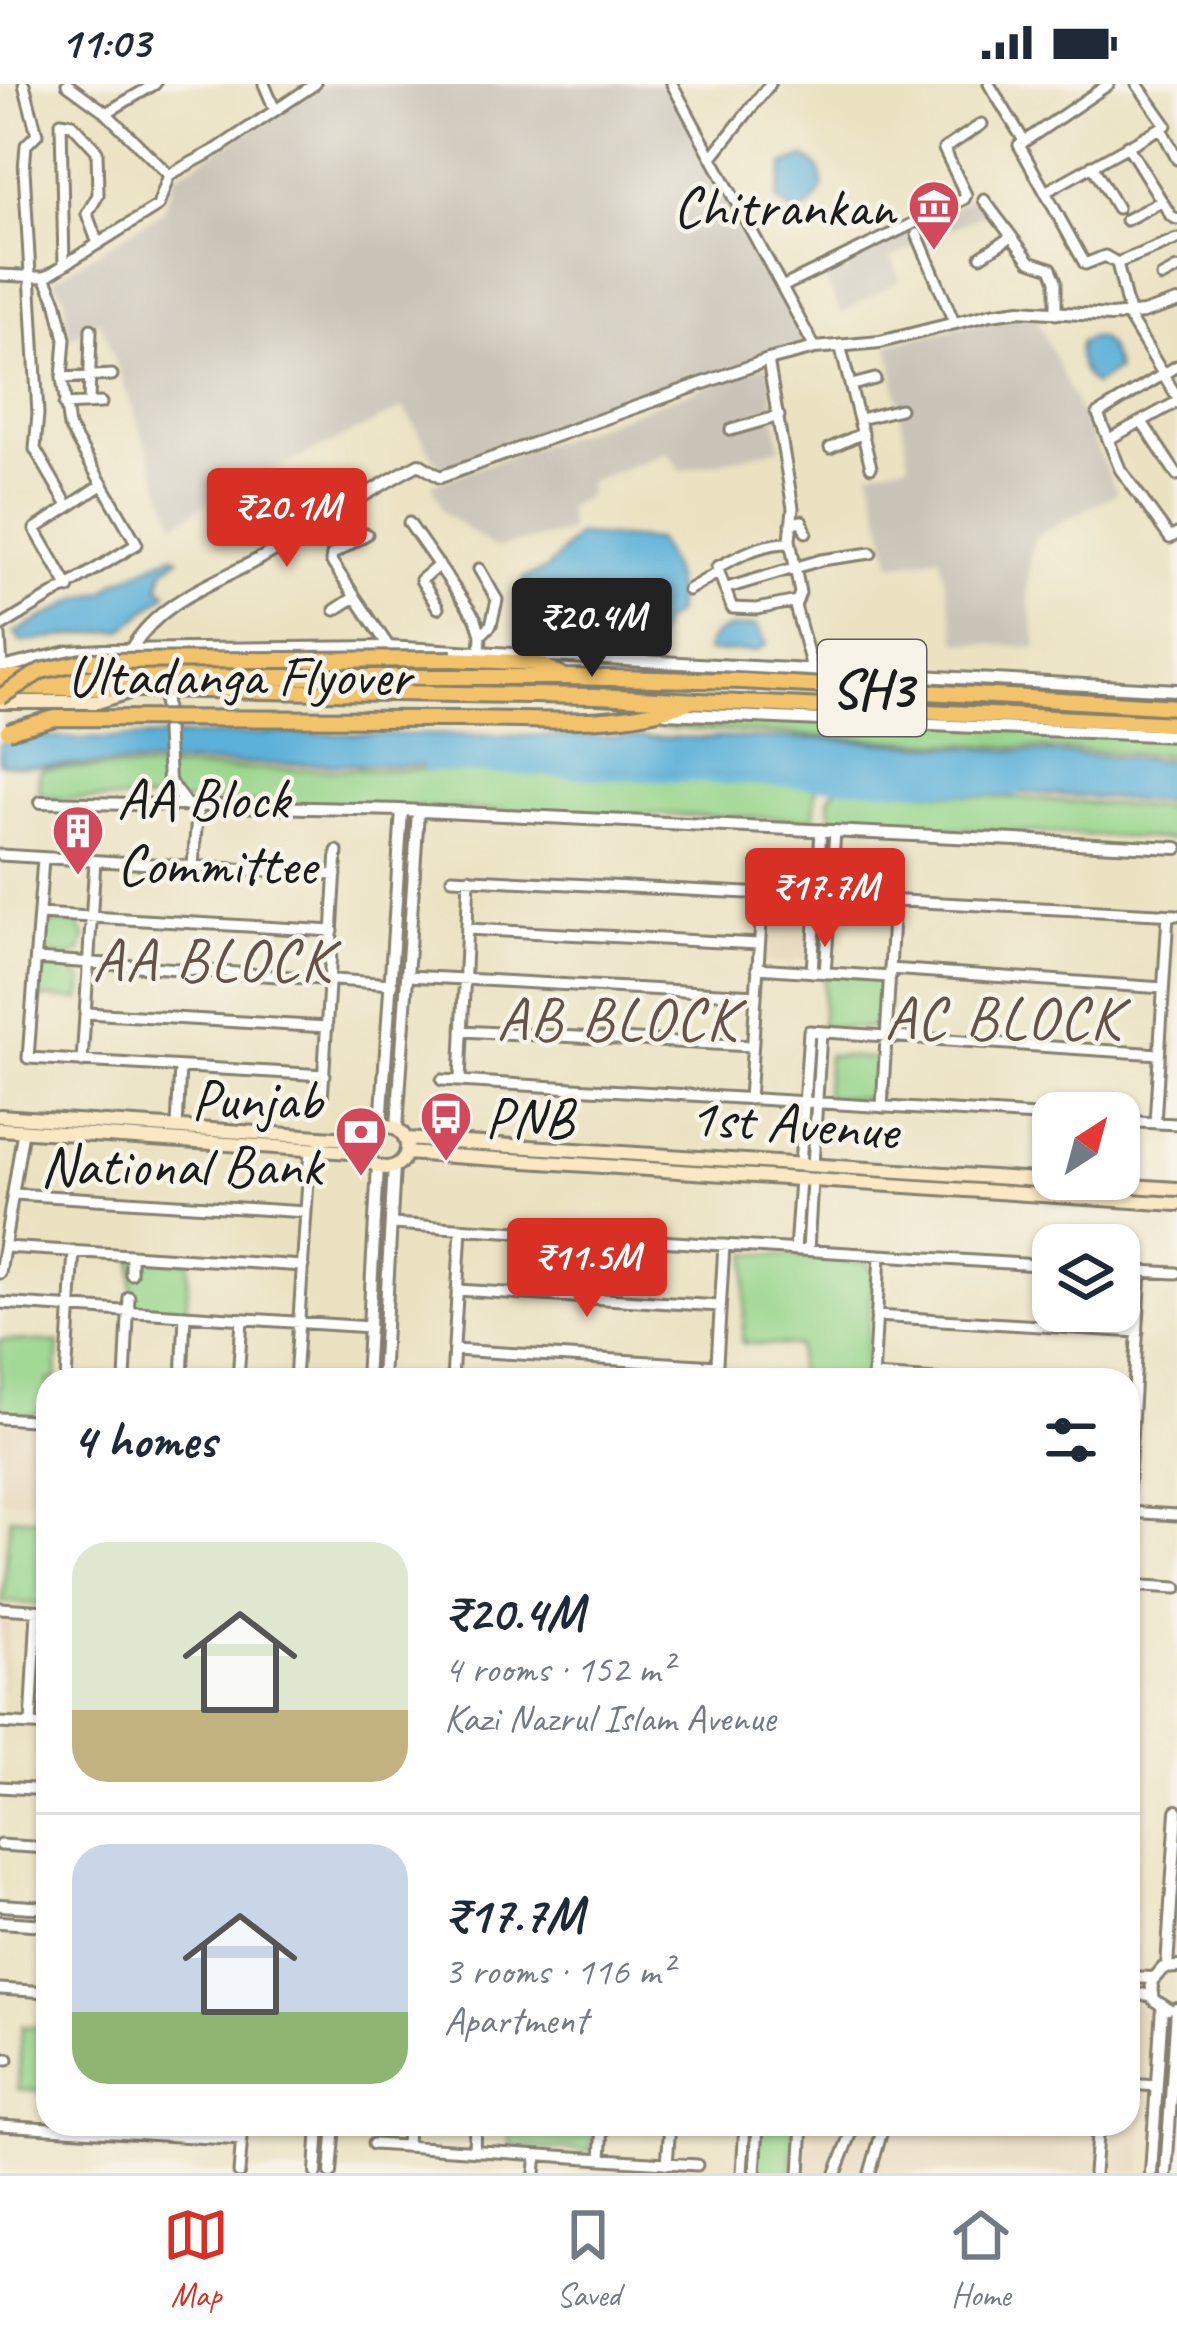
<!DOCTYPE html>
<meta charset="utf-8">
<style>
:root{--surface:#fff;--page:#f2f2f3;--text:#1f2937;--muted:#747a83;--line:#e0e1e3;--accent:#d93025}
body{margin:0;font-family:Caveat,sans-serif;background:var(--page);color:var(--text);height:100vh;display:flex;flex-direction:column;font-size:45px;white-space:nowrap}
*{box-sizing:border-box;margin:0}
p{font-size:39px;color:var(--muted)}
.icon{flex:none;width:66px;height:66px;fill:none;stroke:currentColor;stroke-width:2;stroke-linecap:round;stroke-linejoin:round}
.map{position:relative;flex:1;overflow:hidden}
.details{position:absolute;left:36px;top:1284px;width:1104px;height:768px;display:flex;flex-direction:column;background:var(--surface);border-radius:36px;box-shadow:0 3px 9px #0004}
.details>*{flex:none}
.needle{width:78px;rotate:36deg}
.fabs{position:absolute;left:1032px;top:1008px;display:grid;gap:24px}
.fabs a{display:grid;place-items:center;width:108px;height:108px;border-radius:24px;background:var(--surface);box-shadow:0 3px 9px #0004;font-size:60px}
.price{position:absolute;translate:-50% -102px;padding:0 27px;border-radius:12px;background:var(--accent);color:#fff;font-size:39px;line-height:78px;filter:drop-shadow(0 3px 6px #0008)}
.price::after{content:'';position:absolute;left:50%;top:72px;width:36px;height:27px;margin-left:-18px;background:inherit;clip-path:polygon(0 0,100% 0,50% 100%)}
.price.active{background:#222;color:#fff}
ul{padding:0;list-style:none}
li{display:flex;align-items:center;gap:36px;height:300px;padding:0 36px}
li+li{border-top:3px solid var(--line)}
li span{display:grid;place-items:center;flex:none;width:336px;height:240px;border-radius:36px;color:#555}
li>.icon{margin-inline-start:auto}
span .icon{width:144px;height:144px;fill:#fffc;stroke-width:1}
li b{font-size:51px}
h2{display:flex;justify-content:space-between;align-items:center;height:144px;padding:0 36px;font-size:51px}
.status{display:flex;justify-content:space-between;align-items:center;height:84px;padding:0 60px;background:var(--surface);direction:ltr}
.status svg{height:33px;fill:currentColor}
.menu{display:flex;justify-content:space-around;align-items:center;height:168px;border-top:3px solid var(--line);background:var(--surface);font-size:33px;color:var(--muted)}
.menu a{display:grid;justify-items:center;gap:6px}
.menu .active{color:var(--accent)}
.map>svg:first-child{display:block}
</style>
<div class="status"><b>11:03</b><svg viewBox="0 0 49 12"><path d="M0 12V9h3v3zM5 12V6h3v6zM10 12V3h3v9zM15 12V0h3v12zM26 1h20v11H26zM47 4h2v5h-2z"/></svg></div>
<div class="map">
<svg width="1177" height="2089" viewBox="0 0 1177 2089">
<rect width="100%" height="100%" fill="#f7f3e8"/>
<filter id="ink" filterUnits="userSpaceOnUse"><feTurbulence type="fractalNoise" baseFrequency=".00833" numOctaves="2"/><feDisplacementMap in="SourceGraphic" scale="24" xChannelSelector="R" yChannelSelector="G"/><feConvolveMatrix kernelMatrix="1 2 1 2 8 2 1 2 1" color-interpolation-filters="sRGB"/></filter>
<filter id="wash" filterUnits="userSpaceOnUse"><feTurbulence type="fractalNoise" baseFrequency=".004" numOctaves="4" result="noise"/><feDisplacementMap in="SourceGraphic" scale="48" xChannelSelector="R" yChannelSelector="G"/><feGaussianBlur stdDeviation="2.7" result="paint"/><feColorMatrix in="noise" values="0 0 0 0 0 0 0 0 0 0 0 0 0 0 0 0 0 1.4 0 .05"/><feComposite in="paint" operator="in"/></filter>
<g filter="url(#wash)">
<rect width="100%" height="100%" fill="#ebe2c1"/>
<path fill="#e5d5b7" d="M780 813 809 815 808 826 813 827 809 876 795 875 794 880 765 878 770 821H779Z
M0 1338 41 1343 39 1417 0 1415Z
M0 1528 12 1529 3 1607H0Z
M1128 1917 1152 1929 1141 2089H752L755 2040H1128Z"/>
<path fill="#c9c3b8" d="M325 0H666L807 259 665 305 442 387 404 324 205 420 175 440 100 236 69 255 65 213 53 195 164 127 175 92Z
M977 111 988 127 892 174 900 196 841 230 822 187Z
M1019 230 1035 231 1117 409 1037 451 1031 465 1027 509 1038 564 958 558 940 472 892 480 870 387 909 378 889 260Z
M768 280 780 364 681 387 668 368 587 399 589 412 567 422 569 448 495 464 444 429 432 400Z"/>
<path fill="#97d58b" stroke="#5a7854" stroke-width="3" d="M696 623 1177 650V672L617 641Z
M44 684 422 686 811 699 816 702 814 735 50 714 39 710V688Z
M839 702 1177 725V756L841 738 831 731C828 718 828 711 839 702Z
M55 838 77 839 85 853 81 868 69 873 46 871 41 858 43 843Z
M52 882 74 884 82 897 81 916 37 913 39 889Z
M825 889 883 893 880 944 821 943Z
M828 971 878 975 876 1015 825 1012Z
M748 1169 865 1178 873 1186 864 1296H797L798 1262 742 1259Z
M133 1173 189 1177 186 1228 131 1225Z
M0 1256 59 1259 56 1296H48V1325C34 1334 16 1329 0 1329Z
M41 1343H48V1521L2 1518 10 1433 38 1435Z
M22 1942 48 1944V2007L18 2005Z
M511 2040H596L595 2058 589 2067 510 2063Z
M759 2040H794L791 2089H756Z"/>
<path fill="#5cb1d9" stroke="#3c667a" stroke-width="3" d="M804 73C836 89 822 121 795 131L777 116 784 81Z
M1089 254H1099L1108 262 1117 286 1094 301C1082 290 1075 274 1080 259Z
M577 451 656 456C672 481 679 501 675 531L662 539 654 561 544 556 528 547 521 509 524 494 547 485Z
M173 471 179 474 164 485 159 503 167 509 123 546 21 558 15 549 79 515 107 507 114 499Z
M756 541 767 560 756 567 707 568C711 541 733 545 756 541Z
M278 649 821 655 1177 677V719C793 692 407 673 22 682L0 679V659L24 652 83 655Z"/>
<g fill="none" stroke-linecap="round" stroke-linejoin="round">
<path stroke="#5cb1d9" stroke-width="9" d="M427 683 1016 708"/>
</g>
</g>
<g filter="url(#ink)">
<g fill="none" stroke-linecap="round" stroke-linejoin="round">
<g stroke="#847f6e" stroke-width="15">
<path id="minor" d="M24 0 37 50 26 61 24 85 38 330 35 365 68 422
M67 0 104 27 169 91
M264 0 275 26
M672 0 815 264
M989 0 1024 57
M1109 0 1019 61 1085 180 1105 172 1117 179 1177 155
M106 29 155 0
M1161 44 1177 75
M1127 61 1171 132 1177 135
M712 73 770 0
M1092 81 1117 124
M1047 107 1166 41 1137 0
M984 116 1030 177 1051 184 1056 197V230
M1126 136 1162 117
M917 150 954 238
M981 172 1011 153
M1117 179 1129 229
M64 181 61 38 72 40 97 67 98 111 87 130 98 160
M0 191 45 193 158 122 169 91 217 65 315 0
M1162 193 1177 185
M782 203 964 115 966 111 944 65 982 40
M1127 230 1177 313
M840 261 871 383
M768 276 793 424 790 456 800 509 795 522 812 584
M1177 282 1098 330 1120 385 1170 454 1177 450
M62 294 112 291
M852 301 875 295
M89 320 91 245
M64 321 101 319
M860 335 900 325
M1142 338 1177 391
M731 346 779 332
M1109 355 1177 318
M830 364 863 349
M409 439 476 535 481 551 480 567
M791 439 802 437 806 448
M367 450 332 471 331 477 389 563
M790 459C761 459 742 471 717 483L732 524 757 525 797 517
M479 485 497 516 491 541 481 551
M69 504 35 445 103 400
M727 504 821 476 871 469
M688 506 719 488
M438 524 421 496 439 481
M335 526 355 513
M0 543 137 460 69 343 62 294 65 255 56 217 45 193
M0 552 2 584
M0 771 336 791
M43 775 28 974 325 991
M193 781 198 721
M452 794 1177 831
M39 830 333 847
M467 845 759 860
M36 875 392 900
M757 884 890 893
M890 885 1163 904
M812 888 821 746
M825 889 835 747
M408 892 756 911
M86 929 327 943
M462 947 752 962
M82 978 95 777
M442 996 1053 1033
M460 997 469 794
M749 1015 763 809
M322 1017 337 767
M882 1023 894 817
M1119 1037 1177 1040
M1155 1039 1168 831
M177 1044 180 983
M800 1081 809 947 1159 970
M813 1082 821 948
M14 1110 306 1128
M392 1140 1053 1182
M5 1163 303 1182
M795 1166 800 1095
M808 1166 812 1097
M1119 1186 1177 1189
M0 1189 23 1047
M131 1190V1171
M457 1206 720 1222
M0 1219 370 1243
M876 1232 1138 1248
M454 1266 717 1282
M873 1292 938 1296
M66 1296 74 1167
M125 1296 129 1213
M182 1296 185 1231
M238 1296 242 1235
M295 1296 310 1066
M452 1296 461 1145
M716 1296 724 1161
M873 1296 880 1171
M0 1334 48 1337
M1128 1410 1141 1187
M1128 1428 1177 1431
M1128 1501 1177 1504
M0 1524 48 1527
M0 1639 48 1642
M31 1641 37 1527
M0 1703 48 1706
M0 1761 48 1764
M0 1905 48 1908
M0 1975H8
M1128 2000 1157 2002
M0 2041 242 2056
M373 2060 697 2081
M406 2062 407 2040
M474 2067 475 2040
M601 2075 603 2040
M667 2080 670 2040
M239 2089 243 2040
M535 2089 537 2071
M742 2089 745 2040
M755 2089 758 2040
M800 2089 803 2040
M836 2089 855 2040
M870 2089 884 2040
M1094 2089 1098 2040"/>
</g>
<g stroke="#847f6e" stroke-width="16">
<path id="tertiary" d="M131 565C164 511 224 497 275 466 323 438 369 406 419 380L440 393 768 276 815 264 880 258 991 230 1020 226 1111 232 1143 229 1177 218
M1 593 2 584 68 568 104 566 386 563 1177 606
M164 598 169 697 186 721
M665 629 1177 652
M41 718 402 726 1177 764
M381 1042 402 726
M397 1044 418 727
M366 1296 378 1082
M382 1296 394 1082
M0 1821 48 1824
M0 1838 48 1841
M1167 1883 1177 1727
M1128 1893 1153 1894
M1128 1910 1151 1911
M1168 1925 1154 1916 1151 1898 1163 1884 1177 1883
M316 2089 319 2040
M331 2089 335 2040
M1151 2089 1162 1923
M1166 2089 1177 1925"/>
</g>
<g stroke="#847f6e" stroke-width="18">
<path id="secondary" d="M0 618H97L129 608
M0 1032 365 1056
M365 1063a21 21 0 1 1 42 0a21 21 0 1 1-42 0Z
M0 1045 366 1069
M405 1055 1177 1105
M406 1069 1177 1120"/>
</g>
<g stroke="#847f6e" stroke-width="20">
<path id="primary" d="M452 575 537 579 561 591
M0 593H566L742 597 1177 623
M0 603 596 612 1177 640
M459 635C534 635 615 644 686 619"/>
</g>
<use href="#minor" stroke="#fff" stroke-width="9"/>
<use href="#tertiary" stroke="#fff" stroke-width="10"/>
<use href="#secondary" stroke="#fae7c3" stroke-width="12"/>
<use href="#primary" stroke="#f2c36a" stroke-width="14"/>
<g stroke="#847f6e" stroke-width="20" stroke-linecap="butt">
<path id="primary-bridge" d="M0 613 41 587 86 577 452 575
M8 647 55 634 459 635"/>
</g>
<use href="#primary-bridge" stroke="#f2c36a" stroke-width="14"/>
</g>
</g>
<defs>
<g id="museum-pin" transform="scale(2.7)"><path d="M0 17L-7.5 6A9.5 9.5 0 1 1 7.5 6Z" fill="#d1495b" stroke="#f7f3e8"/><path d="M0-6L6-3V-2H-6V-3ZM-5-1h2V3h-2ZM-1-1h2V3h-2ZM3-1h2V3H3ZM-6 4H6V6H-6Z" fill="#fff"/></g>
<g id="building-pin" transform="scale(2.7)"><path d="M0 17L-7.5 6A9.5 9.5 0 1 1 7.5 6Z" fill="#d1495b" stroke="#f7f3e8"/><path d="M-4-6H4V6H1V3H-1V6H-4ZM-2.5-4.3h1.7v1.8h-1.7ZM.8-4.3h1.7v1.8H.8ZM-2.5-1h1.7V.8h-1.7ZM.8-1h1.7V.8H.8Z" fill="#fff"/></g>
<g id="bus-pin" transform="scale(2.7)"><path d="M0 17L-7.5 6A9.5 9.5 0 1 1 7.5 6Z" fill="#d1495b" stroke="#f7f3e8"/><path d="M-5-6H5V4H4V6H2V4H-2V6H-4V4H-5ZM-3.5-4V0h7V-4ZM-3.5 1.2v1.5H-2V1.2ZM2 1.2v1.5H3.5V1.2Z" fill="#fff"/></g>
<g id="bank-pin" transform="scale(2.7)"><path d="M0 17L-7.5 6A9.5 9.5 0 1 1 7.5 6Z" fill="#d1495b" stroke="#f7f3e8"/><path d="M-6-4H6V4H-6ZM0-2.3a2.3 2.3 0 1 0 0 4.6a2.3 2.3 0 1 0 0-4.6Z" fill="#fff"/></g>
</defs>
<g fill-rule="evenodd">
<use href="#museum-pin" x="934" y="122"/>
<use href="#building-pin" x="78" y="747"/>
<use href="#bus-pin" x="446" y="1033"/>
<use href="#bank-pin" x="361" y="1048"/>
</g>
<g text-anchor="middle" stroke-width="9" stroke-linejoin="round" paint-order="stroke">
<rect fill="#f7f3e8" stroke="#5e5c59" stroke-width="3" x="818" y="556" width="108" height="96" rx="9"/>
<g font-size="54" font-weight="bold" fill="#1c1c1c">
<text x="872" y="623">SH3</text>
</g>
<g font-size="57" fill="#1c1c1c" stroke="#f7f3e8" text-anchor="end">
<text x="895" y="142">Chitrankan</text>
<text x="117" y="734" text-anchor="start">AA Block<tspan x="117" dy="66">Committee</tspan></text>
<text x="322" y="1035">Punjab<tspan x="322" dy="66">National Bank</tspan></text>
<text x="485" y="1053" text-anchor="start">PNB</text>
</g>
<g font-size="57" fill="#1c1c1c" stroke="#f7f3e8">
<text x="239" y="611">Ultadanga Flyover</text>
<text transform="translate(794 1038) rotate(4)" y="20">1st Avenue</text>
</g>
<g font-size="60" letter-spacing="3" fill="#635349" stroke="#f7f3e8">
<text x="213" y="896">AA BLOCK</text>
<text x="1004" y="954">AC BLOCK</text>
<text x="618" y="955">AB BLOCK</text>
</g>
</g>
</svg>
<div class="fabs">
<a><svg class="needle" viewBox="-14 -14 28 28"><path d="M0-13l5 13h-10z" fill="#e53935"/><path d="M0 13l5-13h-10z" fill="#747a83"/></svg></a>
<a><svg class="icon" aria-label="layers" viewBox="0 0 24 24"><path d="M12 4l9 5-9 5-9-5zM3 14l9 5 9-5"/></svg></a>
</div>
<b class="price" style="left:287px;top:486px">₹20.1M</b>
<b class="price active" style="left:592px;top:596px">₹20.4M</b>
<b class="price" style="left:825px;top:866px">₹17.7M</b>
<b class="price" style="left:587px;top:1236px">₹11.5M</b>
<section class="details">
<h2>4 homes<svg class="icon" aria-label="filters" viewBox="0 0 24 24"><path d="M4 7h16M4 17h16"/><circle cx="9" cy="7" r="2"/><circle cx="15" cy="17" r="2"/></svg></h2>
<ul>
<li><span style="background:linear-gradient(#dfe7d0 70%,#c2b280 0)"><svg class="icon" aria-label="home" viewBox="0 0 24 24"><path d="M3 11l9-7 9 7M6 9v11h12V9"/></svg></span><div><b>₹20.4M</b><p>4 rooms · 152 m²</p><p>Kazi Nazrul Islam Avenue</p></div></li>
<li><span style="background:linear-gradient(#c9d6e8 70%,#8fb573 0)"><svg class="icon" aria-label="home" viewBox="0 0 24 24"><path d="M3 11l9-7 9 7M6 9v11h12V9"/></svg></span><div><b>₹17.7M</b><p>3 rooms · 116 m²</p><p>Apartment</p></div></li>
</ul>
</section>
</div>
<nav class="menu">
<a class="active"><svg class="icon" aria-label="map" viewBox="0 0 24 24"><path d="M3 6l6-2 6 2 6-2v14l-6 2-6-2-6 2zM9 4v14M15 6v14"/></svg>Map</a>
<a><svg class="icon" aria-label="saved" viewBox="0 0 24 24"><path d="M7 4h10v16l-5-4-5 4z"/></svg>Saved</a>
<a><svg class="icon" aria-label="home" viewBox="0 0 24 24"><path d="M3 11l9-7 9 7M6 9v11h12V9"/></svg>Home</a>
</nav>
